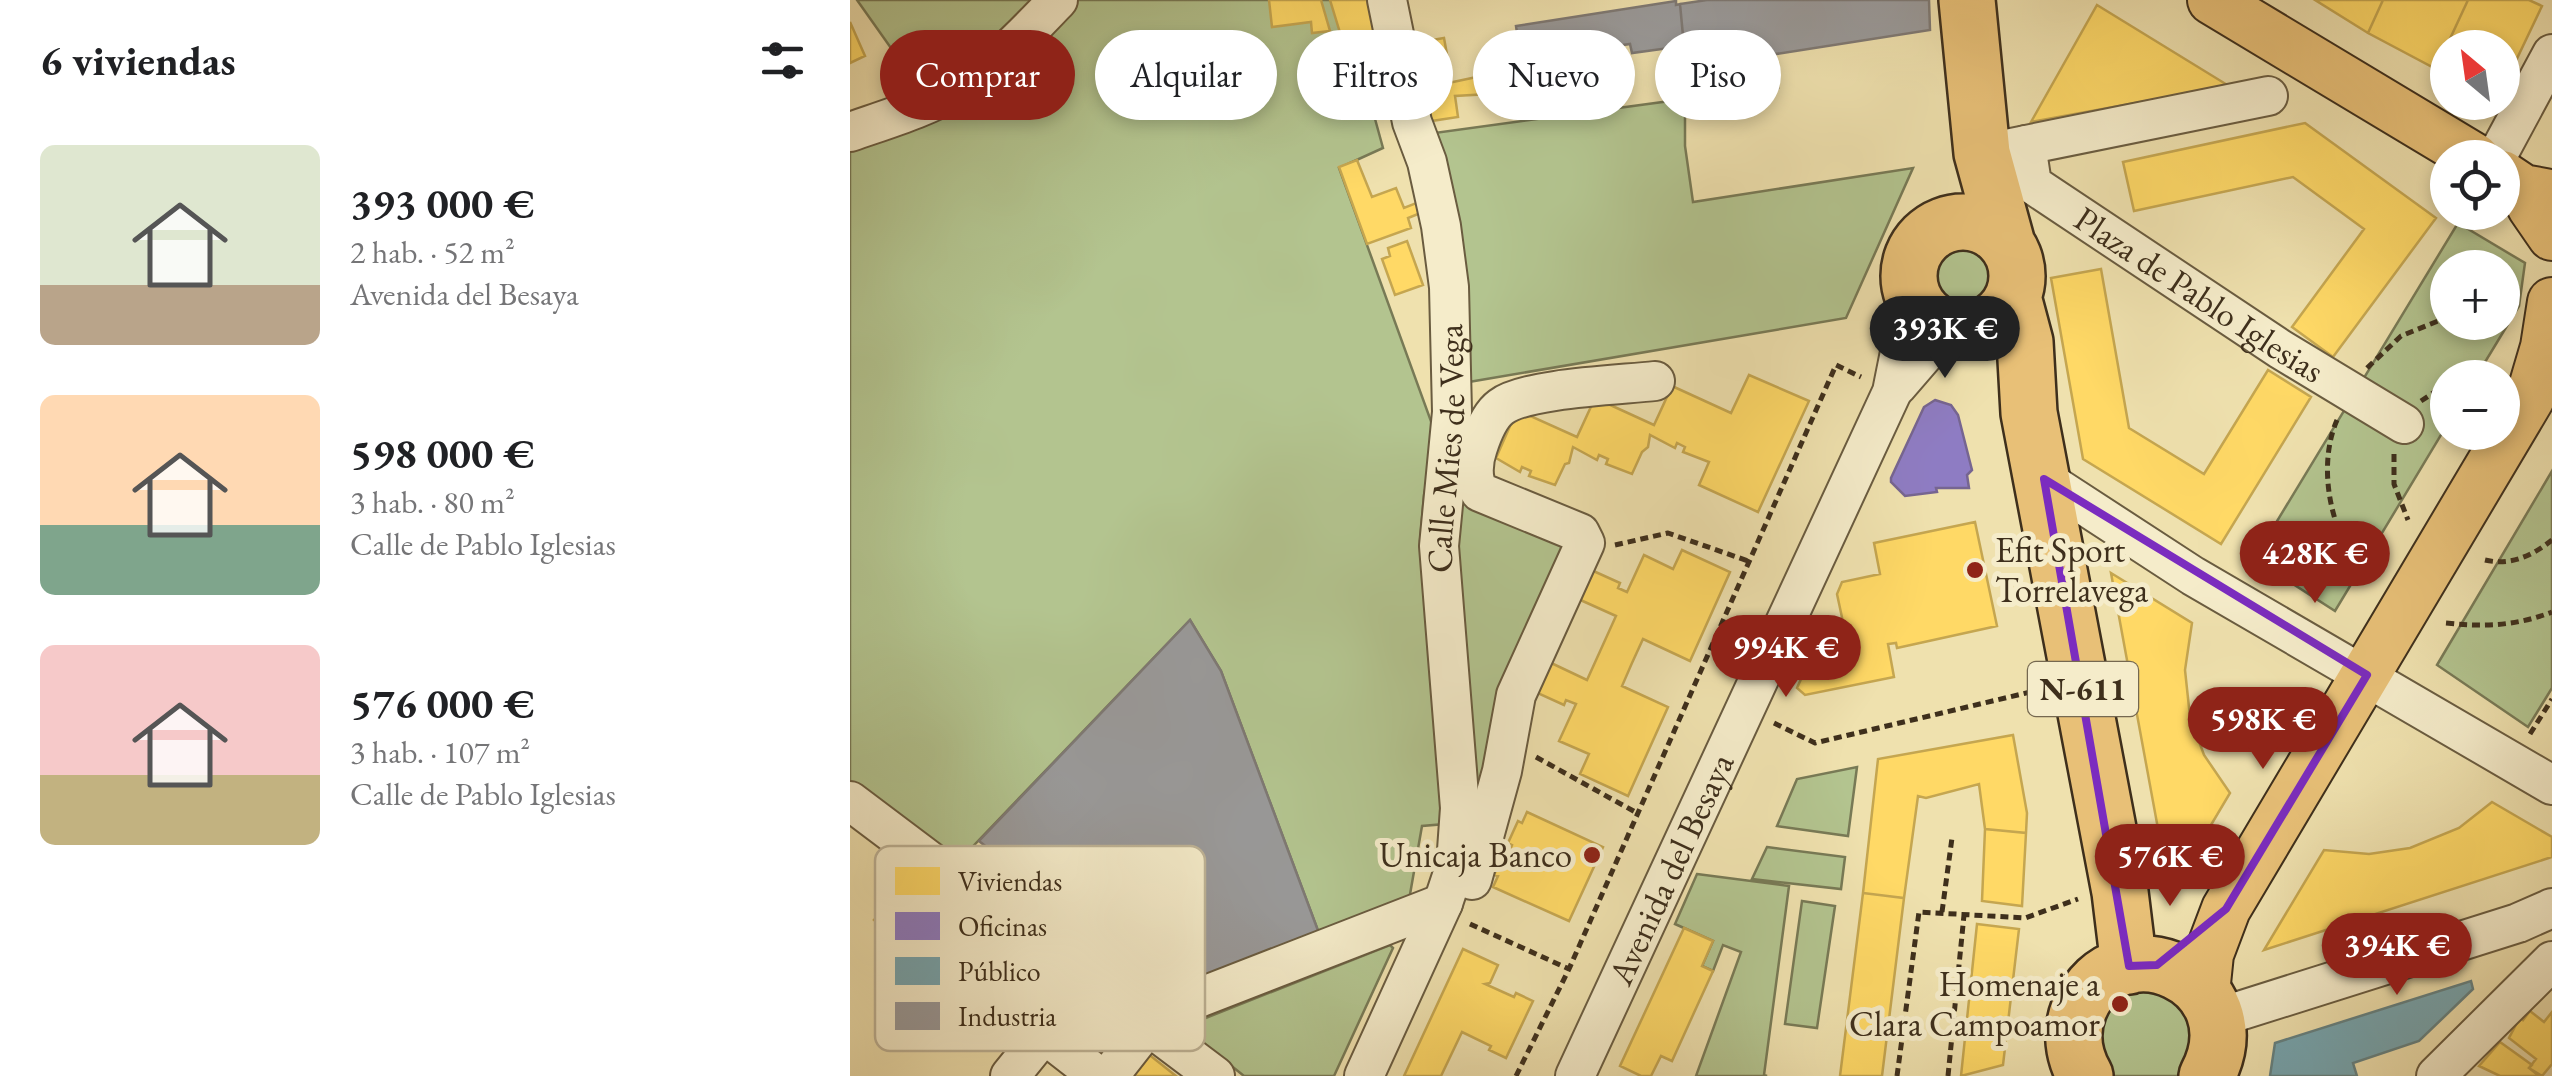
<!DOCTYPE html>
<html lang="es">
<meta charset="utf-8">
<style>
:root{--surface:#fff;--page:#f2f2f2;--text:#202124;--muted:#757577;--accent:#8f2418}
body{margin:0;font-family:"EB Garamond",serif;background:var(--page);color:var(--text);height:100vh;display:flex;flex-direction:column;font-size:38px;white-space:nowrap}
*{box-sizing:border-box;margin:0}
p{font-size:32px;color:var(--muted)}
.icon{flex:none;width:55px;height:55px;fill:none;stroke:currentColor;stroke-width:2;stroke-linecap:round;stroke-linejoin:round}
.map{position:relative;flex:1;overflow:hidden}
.sheet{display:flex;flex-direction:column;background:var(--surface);width:850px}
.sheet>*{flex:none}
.banner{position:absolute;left:30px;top:30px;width:950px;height:90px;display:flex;gap:20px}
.needle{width:65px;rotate:331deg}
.buttons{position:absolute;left:1580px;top:30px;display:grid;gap:20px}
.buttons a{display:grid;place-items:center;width:90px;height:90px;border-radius:50%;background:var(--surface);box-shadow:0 5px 15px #0003;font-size:50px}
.price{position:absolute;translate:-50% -85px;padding:0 22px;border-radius:35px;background:var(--accent);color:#fff;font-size:32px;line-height:65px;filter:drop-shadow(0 2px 5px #0008)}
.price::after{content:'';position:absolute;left:50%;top:60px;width:30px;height:22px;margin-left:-15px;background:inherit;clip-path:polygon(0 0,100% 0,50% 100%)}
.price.selected{background:#222;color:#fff}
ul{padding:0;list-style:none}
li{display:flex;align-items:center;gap:30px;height:250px;padding:0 40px}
li span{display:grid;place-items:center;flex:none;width:280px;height:200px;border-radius:15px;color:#555}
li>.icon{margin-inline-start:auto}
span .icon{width:120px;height:120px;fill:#fffc;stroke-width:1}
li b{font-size:42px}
h2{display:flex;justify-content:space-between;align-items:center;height:120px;padding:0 40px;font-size:42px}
.pill{padding:0 35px;border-radius:45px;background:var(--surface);box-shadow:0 5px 15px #0003;font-size:35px;line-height:90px}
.pill.selected{background:var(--accent);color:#fff}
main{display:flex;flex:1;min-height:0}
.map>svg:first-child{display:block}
</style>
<main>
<section class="sheet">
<h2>6 viviendas<svg class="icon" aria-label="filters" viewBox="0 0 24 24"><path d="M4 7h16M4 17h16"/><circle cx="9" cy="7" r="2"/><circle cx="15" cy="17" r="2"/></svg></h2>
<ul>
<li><span style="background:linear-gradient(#dfe7d0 70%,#b9a48a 0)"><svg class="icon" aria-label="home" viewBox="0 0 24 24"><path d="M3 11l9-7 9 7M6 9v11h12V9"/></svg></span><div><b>393 000 €</b><p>2 hab. · 52 m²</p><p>Avenida del Besaya</p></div></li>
<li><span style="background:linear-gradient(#ffd9b3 65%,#7fa58c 0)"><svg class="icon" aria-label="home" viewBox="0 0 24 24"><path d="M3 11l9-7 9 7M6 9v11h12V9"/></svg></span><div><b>598 000 €</b><p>3 hab. · 80 m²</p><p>Calle de Pablo Iglesias</p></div></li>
<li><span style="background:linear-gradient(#f6c9c9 65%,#c2b280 0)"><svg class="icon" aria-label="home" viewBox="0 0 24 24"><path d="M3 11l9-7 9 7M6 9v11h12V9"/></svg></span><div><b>576 000 €</b><p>3 hab. · 107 m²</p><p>Calle de Pablo Iglesias</p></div></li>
</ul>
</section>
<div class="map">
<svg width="1702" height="1076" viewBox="0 0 1702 1076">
<rect width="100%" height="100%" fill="#efe1ae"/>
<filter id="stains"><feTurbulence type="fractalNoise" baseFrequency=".002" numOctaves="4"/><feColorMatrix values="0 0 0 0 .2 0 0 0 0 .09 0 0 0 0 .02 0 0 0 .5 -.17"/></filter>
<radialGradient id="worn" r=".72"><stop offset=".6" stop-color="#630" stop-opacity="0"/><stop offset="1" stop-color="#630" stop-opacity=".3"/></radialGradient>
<path fill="#b3c48f" stroke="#787a56" stroke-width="2.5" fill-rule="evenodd" d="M7 0H195L77 99Z
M224 0H528L539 44 489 60 507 113 522 108 533 148 489 168 586 435 574 495 570 541 594 780 595 824 572 826 559 900 470 936 371 671 340 620 105 865 0 786V144Z
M835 99V146L843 202 1063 168 996 318 607 384 577 134Z
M1608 223 1675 263 1669 306 1626 377 1598 378 1597 425 1485 611 1404 559ZM1598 268H1652V322H1598Z
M1076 276a36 36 0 1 1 72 0a36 36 0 1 1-72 0Z
M1702 471V688L1678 727 1587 665Z
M624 494 718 540 631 786 615 780 604 499Z
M1007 767 998 836 927 826 947 779Z
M917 847 995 857 991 889 902 879Z
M847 874 939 886 914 1075 917 1076H846L891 952 873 945 863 971 852 966 863 941 825 924Z
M952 901 985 906 967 1028 935 1024Z
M540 945 543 948 484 1076H394L333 1027Z
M1285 987 1326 996 1347 1032 1332 1072 1327 1076H1264C1251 1064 1240 1030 1252 1013 1259 1002 1274 995 1285 987Z"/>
<path fill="#ffd966" stroke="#c5a650" stroke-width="2.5" d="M419 0H471L480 31 462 33 461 22 422 27Z
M480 0H520L532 37 495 49Z
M1465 0H1533L1518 33Z
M1533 0H1618L1586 69 1518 33Z
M1618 0H1679L1692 6 1652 90V48H1598V79L1584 73Z
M1247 5 1379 86 1181 122Z
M0 22 15 56 0 63Z
M594 38 600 71 567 77 560 44Z
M760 74 765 103 733 108 728 80Z
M636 75 639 94 605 96 608 117 575 122 570 89Z
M1455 123 1586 218 1483 357 1442 327 1514 229 1443 177 1284 211 1273 162Z
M507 160 522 197 546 188 554 208 574 200 578 210 558 218 561 228 517 244 489 167Z
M557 241 573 285 545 295 532 259 540 256 538 248Z
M1251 269 1279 428 1354 474 1418 370 1461 397 1371 544 1233 459 1201 278Z
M899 375 959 401 908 512 849 485 859 462 833 452 835 447 827 443 825 448 800 435 798 447 792 452 782 474 756 464 758 459 749 455 747 460 723 447 719 463 715 464 705 485 679 476 681 471 672 467 670 472 646 458 667 410 727 437 745 398 804 425 822 386 881 413Z
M1125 522 1147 626 1047 648 1046 643 1038 644 1044 677 955 695 947 688 975 626 993 622 987 594 992 582 1030 574 1024 543Z
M832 550 880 572 840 661 793 639 782 663 772 686 818 707 778 796 730 774 739 754 709 741 726 704 716 700 714 705 683 691 697 661 737 680 766 616 726 598 739 569 770 583 768 588 777 592 794 555 823 569Z
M1261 573 1342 623 1335 670 1340 717 1354 755 1380 793 1320 894Z
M1163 735 1177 813 1176 833 1135 829 1129 784 1076 798 1068 796 1054 898 1013 893 1028 759Z
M1642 802 1702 837V857L1414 950 1474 850 1519 854 1560 848 1609 828Z
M677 812 753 847 719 921 643 887 648 876 644 875 654 853 658 855 662 845 658 843 668 821 672 823Z
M1135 829 1176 833 1172 906 1132 901Z
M56 885 85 911 62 937 59 934 50 944 24 920Z
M1013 893 1054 898 1032 1076H990Z
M1127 924 1169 929 1153 1065 1111 1076Z
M834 928 863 941 852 966 863 971 822 1061 811 1056 801 1076H791L770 1066Z
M613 949 648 965 640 983 635 984 664 997 666 993 683 1001 656 1058 639 1050 641 1046 612 1032 591 1076H554Z
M1680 1011 1694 1022 1702 1012V1064L1692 1076 1679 1068 1686 1059 1659 1038 1670 1017 1673 1020Z
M1650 1042 1682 1065 1679 1068 1689 1076H1650L1629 1066Z
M292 1049 326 1076H272Z"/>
<path fill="#8e7cc3" stroke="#766591" stroke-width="2.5" d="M1085 400 1101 405 1108 415 1122 470 1117 475 1119 488H1086L1087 492 1055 496 1041 482V478L1074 407Z"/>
<path fill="#76a5af" stroke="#658283" stroke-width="2.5" d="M1621 981 1623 989 1569 1041 1503 1063 1507 1076H1420L1425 1043Z"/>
<path fill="#999" stroke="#7e7974" stroke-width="2.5" d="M857 0H1079L1080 30 836 68 830 4Z
M826 1V5L830 4 834 46 782 53 780 44 671 60 666 26Z
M923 58 928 88 868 97 863 64Z
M340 620 371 671 470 936 321 992 129 841Z"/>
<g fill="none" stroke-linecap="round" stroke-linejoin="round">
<g stroke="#6a5c40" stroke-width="42">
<g id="minor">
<path d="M0 132C37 119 75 108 109 88 146 66 178 31 208 0"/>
<path id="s1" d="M1176 145 1182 184 1430 349 1554 424"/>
<path d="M1151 150 1418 96"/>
<path d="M1646 158 1702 54"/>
<path d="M1047 386 1098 327"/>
<path d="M1194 479 1343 576 1702 785"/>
<path d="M0 801 365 1076"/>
<path d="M622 880 652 771 666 695 735 543 730 533 630 492C621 480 623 461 628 447 632 435 640 415 651 407 676 388 770 385 805 381"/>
<path d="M1367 1018 1668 923 1702 908"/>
<path d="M160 1076 194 1034 248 1076"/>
<path d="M259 1076 298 1026 320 1009 593 903"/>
<path id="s2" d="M514 1076 593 903 606 864 610 808 589 546 602 412 599 287 591 226 577 162 562 122 537 0"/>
<path id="s3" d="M725 1076 1042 392 1062 292"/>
<path d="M1586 1076 1702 961"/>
</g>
</g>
<g stroke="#3e2f1c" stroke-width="52">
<path id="major" d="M1362 0 1625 158
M1652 175 1673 189 1695 193 1702 197
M1673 189 1682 207 1702 236
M1355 993 1359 954 1376 909 1680 398 1695 347 1702 302"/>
</g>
<g stroke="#3e2f1c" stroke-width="60">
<path id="highway" d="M1117 0 1132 153 1157 244
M1059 276a54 54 0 1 1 108 0a54 54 0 1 1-108 0Z
M1163 297 1175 342 1179 413 1270 892 1279 966
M1235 1076C1223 1055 1220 1032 1229 1009 1267 917 1408 979 1357 1076"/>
</g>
<path stroke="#3e2f1c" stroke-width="5" stroke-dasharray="8 5" stroke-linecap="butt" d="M1517 368 1551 336 1598 317
M1615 378 1626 374 1637 378
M1571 401 1598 383
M1487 420C1470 459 1477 513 1498 549 1504 560 1515 570 1523 580
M1544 454V484L1558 520
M765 545 818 533 901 562
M1635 560C1660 566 1682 556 1702 540
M1596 623C1634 627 1666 626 1702 612
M866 639 886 648
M924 723 965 743 1193 689
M1680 734 1702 699
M686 757 787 813
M1092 912 1102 838
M620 924 719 969
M666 1076 719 969 986 365 1011 377
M1047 1076 1069 912 1175 918 1228 899
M1098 1076 1114 915"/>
<use href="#minor" stroke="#f5ecca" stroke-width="38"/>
<use href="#major" stroke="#e8c077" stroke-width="48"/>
<use href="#highway" stroke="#e8c077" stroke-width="55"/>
</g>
<path fill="none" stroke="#7b2cbf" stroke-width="8" stroke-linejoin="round" d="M1194 479 1517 675 1376 909 1307 965 1279 966Z"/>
<g fill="#8f2418" stroke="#f5ecca" stroke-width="4">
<circle cx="1125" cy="570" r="10"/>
<circle cx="742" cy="855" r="10"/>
<circle cx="1270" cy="1004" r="10"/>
</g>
<g text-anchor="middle" stroke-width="10" stroke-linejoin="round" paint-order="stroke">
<rect fill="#f5ecca" stroke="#756850" stroke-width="2.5" x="1178" y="662" width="110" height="54" rx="8"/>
<g font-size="32" font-weight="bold" fill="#3e2f1c">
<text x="1233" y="700">N-611</text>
</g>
<g font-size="35" fill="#3e2f1c" stroke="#f5ecca">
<text dy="12" stroke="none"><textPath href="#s1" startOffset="240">Plaza de Pablo Iglesias</textPath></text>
<text dy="12" stroke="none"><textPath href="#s2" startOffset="648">Calle Mies de Vega</textPath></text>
<text dy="12" stroke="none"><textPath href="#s3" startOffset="228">Avenida del Besaya</textPath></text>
</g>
<g font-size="35" fill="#3e2f1c" stroke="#f5ecca" text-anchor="end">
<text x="1145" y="562" text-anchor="start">Efit Sport<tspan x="1145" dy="40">Torrelavega</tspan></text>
<text x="722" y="867">Unicaja Banco</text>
<text x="1250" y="996">Homenaje a<tspan x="1250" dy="40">Clara Campoamor</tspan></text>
</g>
</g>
<rect x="25" y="846" width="330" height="205" rx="15" fill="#f5ecca" stroke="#beb396" stroke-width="2.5"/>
<rect x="45" y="867" width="45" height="28" fill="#ffd966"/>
<rect x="45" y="912" width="45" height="28" fill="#8e7cc3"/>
<rect x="45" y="957" width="45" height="28" fill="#76a5af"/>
<rect x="45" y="1002" width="45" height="28" fill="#999"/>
<g font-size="28" fill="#3e2f1c">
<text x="108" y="891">Viviendas</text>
<text x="108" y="936">Oficinas</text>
<text x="108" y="981">Público</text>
<text x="108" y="1026">Industria</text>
</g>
<rect width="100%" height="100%" filter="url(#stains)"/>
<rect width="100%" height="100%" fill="url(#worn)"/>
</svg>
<div class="buttons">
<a><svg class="needle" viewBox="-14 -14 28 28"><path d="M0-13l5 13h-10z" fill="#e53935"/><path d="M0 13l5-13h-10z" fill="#757577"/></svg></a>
<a><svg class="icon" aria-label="locate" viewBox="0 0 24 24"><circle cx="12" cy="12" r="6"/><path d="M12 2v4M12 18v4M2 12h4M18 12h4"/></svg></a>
<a>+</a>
<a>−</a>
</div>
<b class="price selected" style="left:1095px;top:381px">393K €</b>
<b class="price" style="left:1465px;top:606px">428K €</b>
<b class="price" style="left:936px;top:700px">994K €</b>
<b class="price" style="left:1413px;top:772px">598K €</b>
<b class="price" style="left:1320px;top:909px">576K €</b>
<b class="price" style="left:1547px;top:998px">394K €</b>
<div class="banner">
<a class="pill selected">Comprar</a>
<a class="pill">Alquilar</a>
<a class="pill">Filtros</a>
<a class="pill">Nuevo</a>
<a class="pill">Piso</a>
</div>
</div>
</main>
